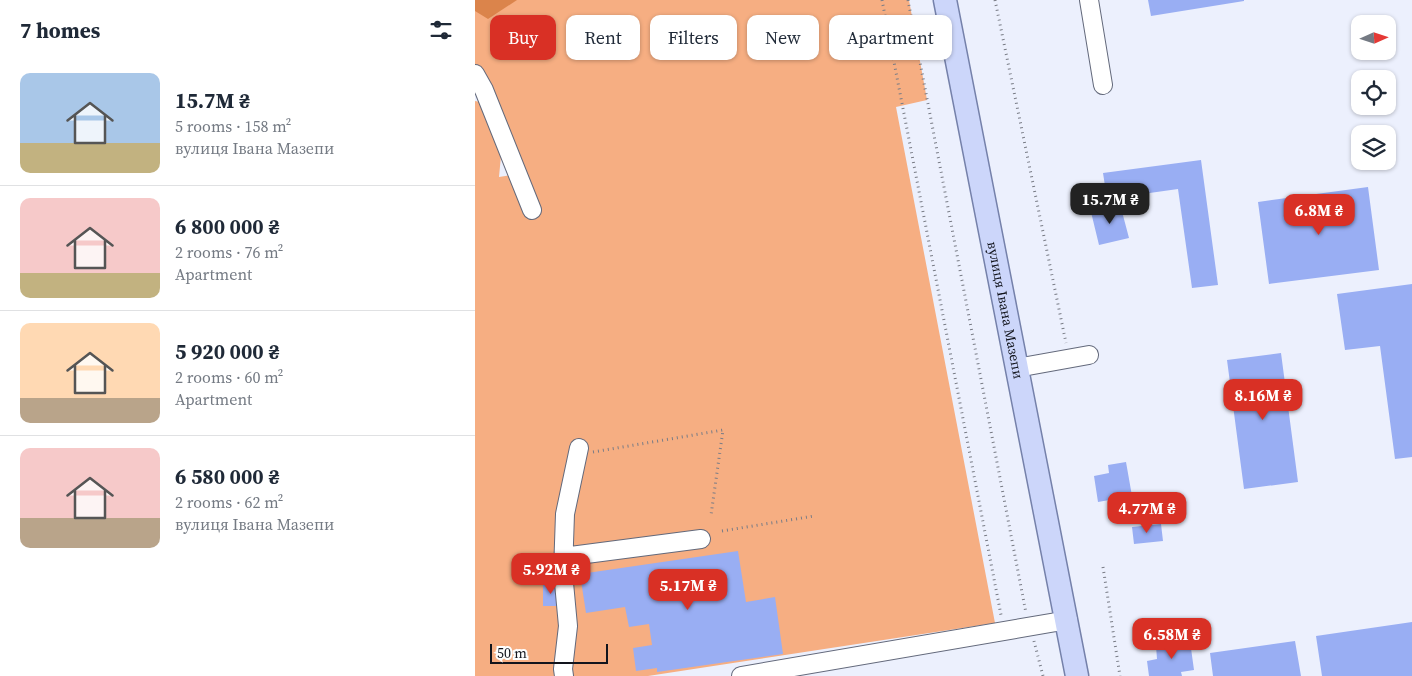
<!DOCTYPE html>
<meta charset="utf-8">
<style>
:root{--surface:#fff;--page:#f6f6f7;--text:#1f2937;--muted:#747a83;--line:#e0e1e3;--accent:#d93025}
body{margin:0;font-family:"Source Serif 4",serif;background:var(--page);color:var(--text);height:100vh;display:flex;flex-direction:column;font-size:19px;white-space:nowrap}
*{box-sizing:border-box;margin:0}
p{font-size:16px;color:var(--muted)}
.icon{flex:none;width:28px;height:28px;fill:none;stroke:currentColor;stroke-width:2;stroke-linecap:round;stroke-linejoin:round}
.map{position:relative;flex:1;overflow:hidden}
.panel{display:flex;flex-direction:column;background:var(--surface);width:475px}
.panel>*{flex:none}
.top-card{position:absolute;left:15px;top:15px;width:475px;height:45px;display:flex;gap:10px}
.needle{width:32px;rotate:87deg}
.controls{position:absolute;left:876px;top:15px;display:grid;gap:10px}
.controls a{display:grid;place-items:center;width:45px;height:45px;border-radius:10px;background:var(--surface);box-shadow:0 1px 4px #0004;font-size:25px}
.scale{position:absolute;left:15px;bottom:12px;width:118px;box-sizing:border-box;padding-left:5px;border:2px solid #12141c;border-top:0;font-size:14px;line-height:18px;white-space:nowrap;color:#12141c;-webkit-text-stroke:4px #fefefe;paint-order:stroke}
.price{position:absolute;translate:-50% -42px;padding:0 11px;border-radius:10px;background:var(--accent);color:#fff;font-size:16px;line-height:32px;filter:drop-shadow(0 1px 2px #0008)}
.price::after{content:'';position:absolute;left:50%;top:30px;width:15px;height:11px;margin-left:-8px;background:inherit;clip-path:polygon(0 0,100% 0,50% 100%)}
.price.current{background:#222;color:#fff}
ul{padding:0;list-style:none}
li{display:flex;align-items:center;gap:15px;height:125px;padding:0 20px}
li+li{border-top:1px solid var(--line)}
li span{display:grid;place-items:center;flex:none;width:140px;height:100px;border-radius:10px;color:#555}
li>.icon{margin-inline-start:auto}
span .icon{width:60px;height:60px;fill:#fffc;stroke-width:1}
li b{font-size:21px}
h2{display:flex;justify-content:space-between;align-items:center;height:60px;padding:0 20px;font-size:21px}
.tag{padding:0 18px;border-radius:10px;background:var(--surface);box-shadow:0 1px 4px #0004;font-size:18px;line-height:45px}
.tag.current{background:var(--accent);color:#fff}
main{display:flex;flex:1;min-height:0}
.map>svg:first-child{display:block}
</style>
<main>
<section class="panel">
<h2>7 homes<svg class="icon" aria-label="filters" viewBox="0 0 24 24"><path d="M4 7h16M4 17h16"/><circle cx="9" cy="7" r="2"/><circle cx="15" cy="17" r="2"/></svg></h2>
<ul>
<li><span style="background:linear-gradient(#a9c7e8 70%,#c2b280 0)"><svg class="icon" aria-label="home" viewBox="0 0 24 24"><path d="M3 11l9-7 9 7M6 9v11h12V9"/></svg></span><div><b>15.7M ₴</b><p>5 rooms · 158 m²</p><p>вулиця Івана Мазепи</p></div></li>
<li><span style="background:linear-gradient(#f6c9c9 75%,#c2b280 0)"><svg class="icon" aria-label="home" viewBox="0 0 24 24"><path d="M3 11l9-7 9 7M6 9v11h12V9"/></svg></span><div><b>6 800 000 ₴</b><p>2 rooms · 76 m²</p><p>Apartment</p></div></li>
<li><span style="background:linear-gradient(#ffd9b3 75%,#b9a48a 0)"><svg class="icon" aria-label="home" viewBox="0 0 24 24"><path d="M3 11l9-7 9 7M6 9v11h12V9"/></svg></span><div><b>5 920 000 ₴</b><p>2 rooms · 60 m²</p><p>Apartment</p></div></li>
<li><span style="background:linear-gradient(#f6c9c9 70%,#b9a48a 0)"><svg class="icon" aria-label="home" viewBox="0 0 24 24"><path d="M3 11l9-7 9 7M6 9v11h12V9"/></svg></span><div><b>6 580 000 ₴</b><p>2 rooms · 62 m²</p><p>вулиця Івана Мазепи</p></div></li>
</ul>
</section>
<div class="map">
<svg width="937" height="676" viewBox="0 0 937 676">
<rect width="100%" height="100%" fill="#ecf0fd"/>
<path fill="#f6ae82" d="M0 0H434L452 100 421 107 520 623 173 676H0V101L10 103 27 145 24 177 42 174 0 74Z"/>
<path fill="#db844b" d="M0 0H42L13 19 0 11Z"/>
<path fill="#99aef3" d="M673 0H769V1L676 16Z
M726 160 743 285 717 288 703 189 632 199 628 173Z
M893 187 904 270 794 284 783 202Z
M645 204 654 238 624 245 616 212Z
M937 284V457L920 459 905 346 870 350 862 294Z
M806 353 823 482 769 489 752 360Z
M651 462 657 496 623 502 619 476 634 473 633 465Z
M686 524 688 541 659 544 657 527Z
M263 551 271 602 300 597 308 654 182 672V668L161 671 158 648 177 645 174 624 154 627 150 607 111 613 105 574Z
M68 584 84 585 83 606H68Z
M937 622V676H847L841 636Z
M715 641 719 670 706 672 707 676H674L672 661 682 659 681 646Z
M820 641 826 676H738L735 653Z"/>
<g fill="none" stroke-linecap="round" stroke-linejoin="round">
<g stroke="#63697b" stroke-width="20">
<path id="minor" d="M614 0 628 85
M0 74 9 90 57 210
M542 368 614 355
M88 557 226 539
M89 676 88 669 93 626 88 572 90 514 104 448
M266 676 593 620"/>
</g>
<g stroke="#7581aa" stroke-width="25">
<g id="major">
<path id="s1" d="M470 0 602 676"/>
</g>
</g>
<path stroke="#797c86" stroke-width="3" stroke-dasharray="1 4" stroke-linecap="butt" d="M407 0 526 615 528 614
M433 0 551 613
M520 0 591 343
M118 452 248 430 236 515
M247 531 339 516
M628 567 645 676
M559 641 568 676"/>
<use href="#minor" stroke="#fff" stroke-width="18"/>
<use href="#major" stroke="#ccd6fa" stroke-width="22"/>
</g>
<g text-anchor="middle" stroke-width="4" stroke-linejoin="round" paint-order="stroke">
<g font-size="14" fill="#12141c" stroke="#fefefe">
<text dy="5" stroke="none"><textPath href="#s1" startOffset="316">вулиця Івана Мазепи</textPath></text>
</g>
</g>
</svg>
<div class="controls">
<a><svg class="needle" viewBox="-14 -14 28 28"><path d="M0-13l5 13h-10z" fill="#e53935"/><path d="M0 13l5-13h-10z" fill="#747a83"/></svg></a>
<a><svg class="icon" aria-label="locate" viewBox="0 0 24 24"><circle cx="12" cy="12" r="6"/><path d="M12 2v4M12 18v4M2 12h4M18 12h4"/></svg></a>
<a><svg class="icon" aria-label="layers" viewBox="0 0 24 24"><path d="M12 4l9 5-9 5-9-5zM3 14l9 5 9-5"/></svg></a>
</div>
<div class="scale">50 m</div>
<b class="price current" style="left:635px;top:225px">15.7M ₴</b>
<b class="price" style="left:844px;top:236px">6.8M ₴</b>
<b class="price" style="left:788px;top:421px">8.16M ₴</b>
<b class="price" style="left:672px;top:534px">4.77M ₴</b>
<b class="price" style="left:76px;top:595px">5.92M ₴</b>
<b class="price" style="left:213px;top:611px">5.17M ₴</b>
<b class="price" style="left:697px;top:660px">6.58M ₴</b>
<div class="top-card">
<a class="tag current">Buy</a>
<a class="tag">Rent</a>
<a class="tag">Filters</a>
<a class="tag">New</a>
<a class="tag">Apartment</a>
</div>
</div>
</main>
